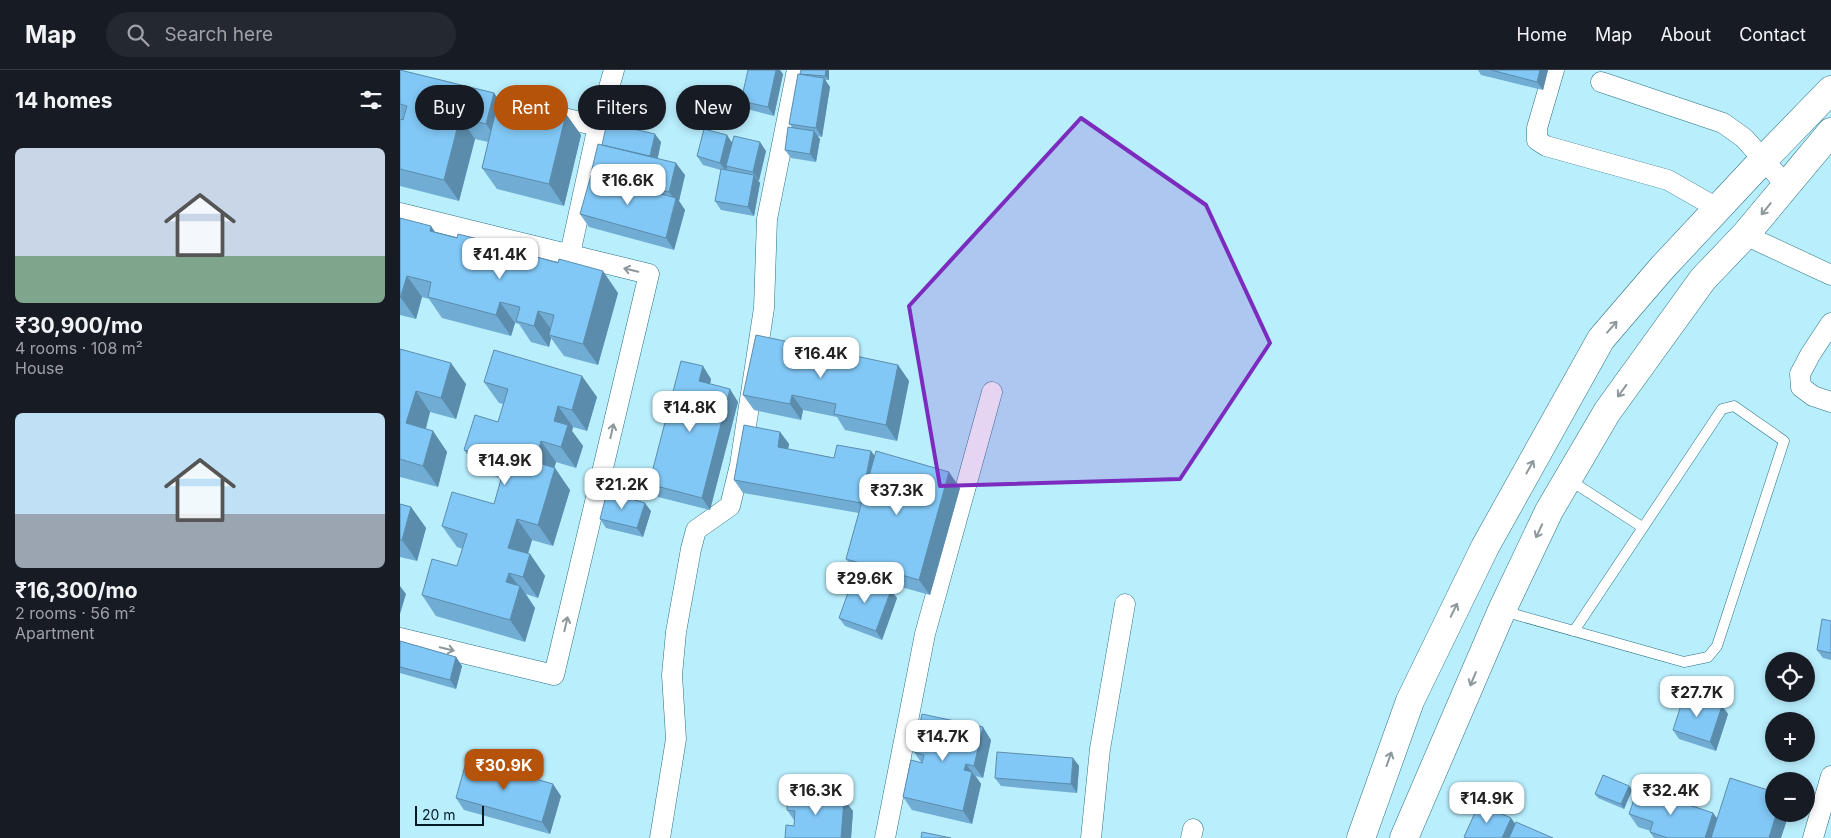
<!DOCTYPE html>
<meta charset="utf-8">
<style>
:root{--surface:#171b24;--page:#242831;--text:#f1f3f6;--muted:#9ea1a6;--line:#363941;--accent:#b45309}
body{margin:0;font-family:Inter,sans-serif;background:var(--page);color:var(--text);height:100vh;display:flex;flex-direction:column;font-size:19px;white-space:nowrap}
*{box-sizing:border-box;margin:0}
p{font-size:16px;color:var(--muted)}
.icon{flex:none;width:28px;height:28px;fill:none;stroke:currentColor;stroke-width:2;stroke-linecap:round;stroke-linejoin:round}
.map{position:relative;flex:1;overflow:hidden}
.drawer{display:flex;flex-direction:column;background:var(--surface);width:400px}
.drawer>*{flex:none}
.banner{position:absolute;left:15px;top:15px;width:475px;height:45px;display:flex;gap:10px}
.buttons{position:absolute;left:1365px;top:582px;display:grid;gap:10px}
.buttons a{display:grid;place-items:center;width:50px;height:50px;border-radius:50%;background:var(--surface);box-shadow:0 2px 8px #0003;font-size:25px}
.scale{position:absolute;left:15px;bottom:12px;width:69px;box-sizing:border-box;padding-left:5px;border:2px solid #001b23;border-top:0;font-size:14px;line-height:18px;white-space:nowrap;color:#001b23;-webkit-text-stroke:4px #b9eefd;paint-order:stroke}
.price{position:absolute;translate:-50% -42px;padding:0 11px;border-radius:10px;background:#fff;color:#222;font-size:16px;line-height:32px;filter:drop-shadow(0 1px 2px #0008)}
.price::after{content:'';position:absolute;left:50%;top:30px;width:15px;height:11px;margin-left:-8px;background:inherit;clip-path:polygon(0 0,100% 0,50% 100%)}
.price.active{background:var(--accent);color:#fff}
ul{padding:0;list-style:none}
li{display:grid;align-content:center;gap:10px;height:265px;padding:0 15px}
li span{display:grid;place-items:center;height:155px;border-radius:8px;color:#555}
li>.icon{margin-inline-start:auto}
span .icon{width:90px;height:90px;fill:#fffc;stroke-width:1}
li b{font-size:21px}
h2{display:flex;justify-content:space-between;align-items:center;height:60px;padding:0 15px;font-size:21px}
.chip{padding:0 18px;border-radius:22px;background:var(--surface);box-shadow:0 2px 8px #0003;font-size:18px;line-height:45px}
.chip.active{background:var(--accent);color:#fff}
header{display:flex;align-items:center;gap:30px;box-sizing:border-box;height:70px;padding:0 25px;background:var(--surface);border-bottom:1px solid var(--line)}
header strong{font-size:24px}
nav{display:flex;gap:28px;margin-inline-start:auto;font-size:18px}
.search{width:350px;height:45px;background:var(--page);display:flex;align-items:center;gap:12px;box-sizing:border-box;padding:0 18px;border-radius:28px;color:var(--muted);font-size:19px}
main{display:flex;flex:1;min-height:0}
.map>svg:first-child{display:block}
</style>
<header>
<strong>Map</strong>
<div class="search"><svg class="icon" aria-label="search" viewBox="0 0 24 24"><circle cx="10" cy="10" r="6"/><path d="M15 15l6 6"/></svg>Search here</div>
<nav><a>Home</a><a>Map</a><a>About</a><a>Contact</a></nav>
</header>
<main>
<section class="drawer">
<h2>14 homes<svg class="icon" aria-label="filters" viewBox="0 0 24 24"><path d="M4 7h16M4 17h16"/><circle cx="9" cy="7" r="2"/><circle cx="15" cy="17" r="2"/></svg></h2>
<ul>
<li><span style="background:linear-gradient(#c9d6e8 70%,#7fa58c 0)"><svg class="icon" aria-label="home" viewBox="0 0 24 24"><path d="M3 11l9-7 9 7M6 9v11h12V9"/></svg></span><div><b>₹30,900/mo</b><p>4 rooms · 108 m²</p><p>House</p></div></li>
<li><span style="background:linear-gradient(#bfe0f5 65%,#9aa5b1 0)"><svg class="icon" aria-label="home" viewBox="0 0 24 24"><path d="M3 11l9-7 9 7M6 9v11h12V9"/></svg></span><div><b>₹16,300/mo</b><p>2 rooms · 56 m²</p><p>Apartment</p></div></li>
</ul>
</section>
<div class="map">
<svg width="1431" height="768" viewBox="0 0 1431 768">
<rect width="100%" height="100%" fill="#b9eefd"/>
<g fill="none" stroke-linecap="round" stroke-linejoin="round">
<g stroke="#287184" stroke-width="11">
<path id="lane" d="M1168 409 1242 457
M1103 541 1284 592 1308 587 1317 576 1384 371 1334 336 1322 339 1174 561"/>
</g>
<g stroke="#287184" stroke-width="21">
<path id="street" d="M1154 0 1137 58V70L1146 76 1268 110 1317 138
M1201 12 1323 53 1344 68 1386 115
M142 43 198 56 170 184
M198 56 214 0
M0 143 249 204 154 605 0 568
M1345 165 1431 205
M1431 253 1410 285 1400 304 1401 317 1413 326 1431 332
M260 768 276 669 272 605 276 562 291 479 296 460 330 436 340 395 364 238 367 149 397 0
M485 768 525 564 592 322
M691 768 700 679 725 534
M791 768 793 759
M1413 768 1431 706"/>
</g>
<g stroke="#287184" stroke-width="29">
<path id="secondary" d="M961 768 1010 631 1085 477 1201 269 1262 198 1363 90 1431 20
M1004 768 1102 540 1149 441 1207 342 1303 209 1345 165 1431 62"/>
</g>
<use href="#lane" stroke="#fff" stroke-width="10"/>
<use href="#street" stroke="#fff" stroke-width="20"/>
<use href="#secondary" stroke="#fff" stroke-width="28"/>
</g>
<path fill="#70acd4" d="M0 0 94 23 98 30 166 44 181 65 164 136 97 119 82 98 88 72 75 69 59 131 0 116V49H1L0 48Z
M401 0H429V10H425L430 17 422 67 417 66 420 69 416 92 391 88 385 80 392 57 389 54 401 4Z
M1078 0H1148L1143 20 1081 5Z
M383 4 374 46 347 39 341 31Z
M261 72 258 88 285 105 279 131 285 140 274 180 189 157 180 144 193 105 191 103 202 75Z
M332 72 366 81 358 111 360 113 354 146 321 140 315 131 321 100 303 95 297 86Z
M0 148 35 162 57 168 82 170 97 191 95 199 102 201 137 187 218 223 198 295 164 286 151 268 149 277 131 272 119 254 115 253 111 266 42 248 29 229 22 227 16 249 0 245Z
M0 279 66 314 56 349 30 342 26 359 33 361 47 382 38 417 0 407Z
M498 295 509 311 497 371 445 360 437 347 403 340 401 350 354 340 343 325Z
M311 309 310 314 338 332 310 440 258 427 249 414Z
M84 312 197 327 187 361 173 357 172 361 183 376 176 398 156 392 154 398 170 420 153 476 132 470 128 484H130L145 506 138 528 126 524 135 538 125 572 36 546 22 525 57 496 63 479 57 477 42 456 94 434 101 408 79 402 64 380 98 352 103 334 99 333Z
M380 362 389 374 388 379 434 388 471 381 475 386 560 418 530 525 457 505 446 489 459 443 343 423 334 410Z
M0 434 11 437 26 458 17 491 0 487Z
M251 441 243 467 206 458 200 449Z
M497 528 482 570 445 556 439 548Z
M1431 551V590L1423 588 1417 580Z
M0 571 56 587 62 596 56 619 0 603Z
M1322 636 1328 644 1316 681 1279 669 1273 660Z
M591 670 583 708 576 706 581 714 572 754 512 740 503 727 521 692 514 682Z
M673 688 679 696 677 723 601 716 595 708Z
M1229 716 1232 720 1224 739 1198 728 1195 724Z
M429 722 433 728 453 741 451 768H385L394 756V750L387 740 403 727Z
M161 726 150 764 64 740 56 728Z
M1313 743 1317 748 1381 768H1254L1250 762 1251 761 1238 757 1229 744Z"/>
<path fill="#5b8cac" d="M376 0H380L383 4 374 46 368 37Z
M426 0H429V10L425 6Z
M1140 0H1148L1143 20 1137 12Z
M424 8 430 17 422 67 416 58Z
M94 23 109 44 101 75 86 54Z
M166 44 181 65 164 136 149 114Z
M60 47 75 69 59 131 44 110Z
M414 61 420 69 416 92 410 84Z
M255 64 261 72 256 95 250 86Z
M327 65 333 74 326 101 320 93Z
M360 72 366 81 359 111 353 102Z
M276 93 285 105 279 131 285 140 274 180 266 168 276 131 269 122Z
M354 105 360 113 354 146 348 137Z
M31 156 46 178 30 161Z
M82 170 97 191 90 215 75 193Z
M203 201 218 223 198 295 183 274Z
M7 206 22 227 16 249 1 228Z
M100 232 115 253 111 266 96 245Z
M138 241 153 262 149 265 151 268 149 277 134 256Z
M51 293 66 314 56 349 41 328Z
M498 295 509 311 497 371 486 355Z
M303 296 311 309 308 324 299 311Z
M182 306 197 327 187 361 172 340Z
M330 319 338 332 310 440 302 428Z
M16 321 30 342 21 375 6 353Z
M392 325 403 340 401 350 390 334Z
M158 336 173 357 172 361 183 376 176 398 161 377 154 351Z
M33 361 47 382 38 417 23 396Z
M380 362 389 374 386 390 378 377Z
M141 371 156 392 150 413 135 392Z
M471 381 479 393 461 433Z
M155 398 170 420 153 476 138 455Z
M549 402 560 418 530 525 519 510Z
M245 433 251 441 243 467 237 458Z
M11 437 26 458 17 491 2 470Z
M117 449 132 470 123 499 108 478Z
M130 484 145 506 138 528 123 507Z
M109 503 120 518V516L135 538 125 572 110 550 106 512Z
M0 516 6 524 0 544Z
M491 520 497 528 482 570 476 561Z
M56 587 62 596 56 619 50 610Z
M1322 636 1328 644 1316 681 1310 672Z
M583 657 591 670 583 708 574 696Z
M673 688 679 696 677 723 671 714Z
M566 694 581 714 572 754 563 741 564 700Z
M153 714 161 726 150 764 142 752Z
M1229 716 1232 720 1224 739 1221 734Z
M444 729 453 741 451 768H441Z
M1313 743 1322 755 1318 768H1305Z
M1376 744H1389L1381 768H1369Z
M1111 748 1117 756 1112 768H1102Z"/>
<path fill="#82c8f6" stroke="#5b8cac" d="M0 0 94 23 86 54 60 47 44 110 0 99V49L3 50 7 36 0 34Z
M348 0H376L368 37 341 31Z
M401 0H426L425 6 400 4Z
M1091 0H1140L1137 12Z
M398 4 424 8 416 58 389 54Z
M99 28 166 44 149 114 82 98Z
M207 53 255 64 250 86 202 75Z
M388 57 414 61 410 84 385 80Z
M304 59 327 65 320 93 297 86Z
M334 66 360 72 353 102 326 96Z
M198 74 276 93 269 122 191 103Z
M321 99 354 105 348 137 315 131Z
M191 105 276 128 266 168 180 144Z
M0 148 31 156 30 161 57 168 58 164 82 170 75 193 102 201 108 176 134 183 133 186 158 193 159 189 203 201 183 274 149 265 154 245 138 241 134 256 116 251 120 237 100 232 96 245 28 227 31 212 7 206 0 228Z
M356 265 498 295 486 355 434 344 436 334 392 325 390 334 343 325Z
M0 279 51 293 41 328 16 321 6 353 33 361 23 396 0 389Z
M94 280 182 306 172 340 158 336 154 351 168 355 161 377 141 371 135 392 155 398 138 455 117 449 108 478 130 484 123 507 109 503 106 512 120 516 110 550 22 525 32 489 57 496 67 464 42 456 52 422 94 434 106 392 64 380 75 345 98 352 108 319 84 312Z
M281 291 303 296 299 311 330 319 302 428 249 414Z
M344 355 380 362 378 377 434 388 437 375 471 381 461 433 334 410Z
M476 381 549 402 519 510 446 489Z
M207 422 245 433 237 458 200 449Z
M0 434 11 437 2 470H0Z
M454 506 491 520 476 561 439 548Z
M1422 549 1431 551V583L1417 580Z
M0 571 56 587 50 610 0 597Z
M1285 623 1322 636 1310 672 1273 660Z
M522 644 583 657 574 696 566 694 564 700 572 702 563 741 503 727 511 690 522 693 524 685 514 682Z
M597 682 673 688 671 714 595 708Z
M67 689 153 714 142 752 56 728Z
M1203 705 1229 716 1221 734 1195 724Z
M1330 708 1374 722V744H1376L1369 768H1311Z
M1238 718 1313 743 1305 768H1268L1250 762 1253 752 1229 744Z
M404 721 429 722V728L444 729 441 768H385L386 755 394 756 395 741 387 740 388 726 403 727Z
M1079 734 1111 748 1102 768H1067L1064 767Z
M1116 752 1153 768H1109Z
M522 762 551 768H521Z"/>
<defs><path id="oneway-shaft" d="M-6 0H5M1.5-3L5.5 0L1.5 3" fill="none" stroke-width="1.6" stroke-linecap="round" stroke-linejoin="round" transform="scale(1.25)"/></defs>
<g stroke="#8c989c">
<use href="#oneway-shaft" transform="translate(1366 139) rotate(129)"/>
<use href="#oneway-shaft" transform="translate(231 200) rotate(-166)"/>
<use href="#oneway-shaft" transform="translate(1212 257) rotate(-49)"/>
<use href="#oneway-shaft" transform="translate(1222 321) rotate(126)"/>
<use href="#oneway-shaft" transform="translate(212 361) rotate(-77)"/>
<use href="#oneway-shaft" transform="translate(1130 397) rotate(-61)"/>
<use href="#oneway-shaft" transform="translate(1139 461) rotate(115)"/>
<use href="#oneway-shaft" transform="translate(1054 540) rotate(-64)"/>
<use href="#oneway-shaft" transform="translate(166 554) rotate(-77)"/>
<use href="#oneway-shaft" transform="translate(47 579) rotate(13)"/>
<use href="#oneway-shaft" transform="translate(1073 609) rotate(113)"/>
<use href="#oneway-shaft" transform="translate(989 689) rotate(-70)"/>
</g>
<path fill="#7b2cbf" fill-opacity="0.2" stroke="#7b2cbf" stroke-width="4" stroke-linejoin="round" d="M681 48 806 135 870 273 780 409 540 416 509 236Z"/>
</svg>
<div class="buttons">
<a><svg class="icon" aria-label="locate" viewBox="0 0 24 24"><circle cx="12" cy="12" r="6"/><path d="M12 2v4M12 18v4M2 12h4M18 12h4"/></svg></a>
<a>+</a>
<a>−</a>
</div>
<div class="scale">20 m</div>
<b class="price" style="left:228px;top:136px">₹16.6K</b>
<b class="price" style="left:100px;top:210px">₹41.4K</b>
<b class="price" style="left:421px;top:309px">₹16.4K</b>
<b class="price" style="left:290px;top:363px">₹14.8K</b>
<b class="price" style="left:105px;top:416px">₹14.9K</b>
<b class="price" style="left:222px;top:440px">₹21.2K</b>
<b class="price" style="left:497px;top:446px">₹37.3K</b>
<b class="price" style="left:465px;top:534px">₹29.6K</b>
<b class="price" style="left:1297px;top:648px">₹27.7K</b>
<b class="price" style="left:543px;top:692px">₹14.7K</b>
<b class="price active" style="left:104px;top:721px">₹30.9K</b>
<b class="price" style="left:416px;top:746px">₹16.3K</b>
<b class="price" style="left:1271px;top:746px">₹32.4K</b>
<b class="price" style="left:1087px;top:754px">₹14.9K</b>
<div class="banner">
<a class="chip">Buy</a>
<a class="chip active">Rent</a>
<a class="chip">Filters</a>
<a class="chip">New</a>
</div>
</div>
</main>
